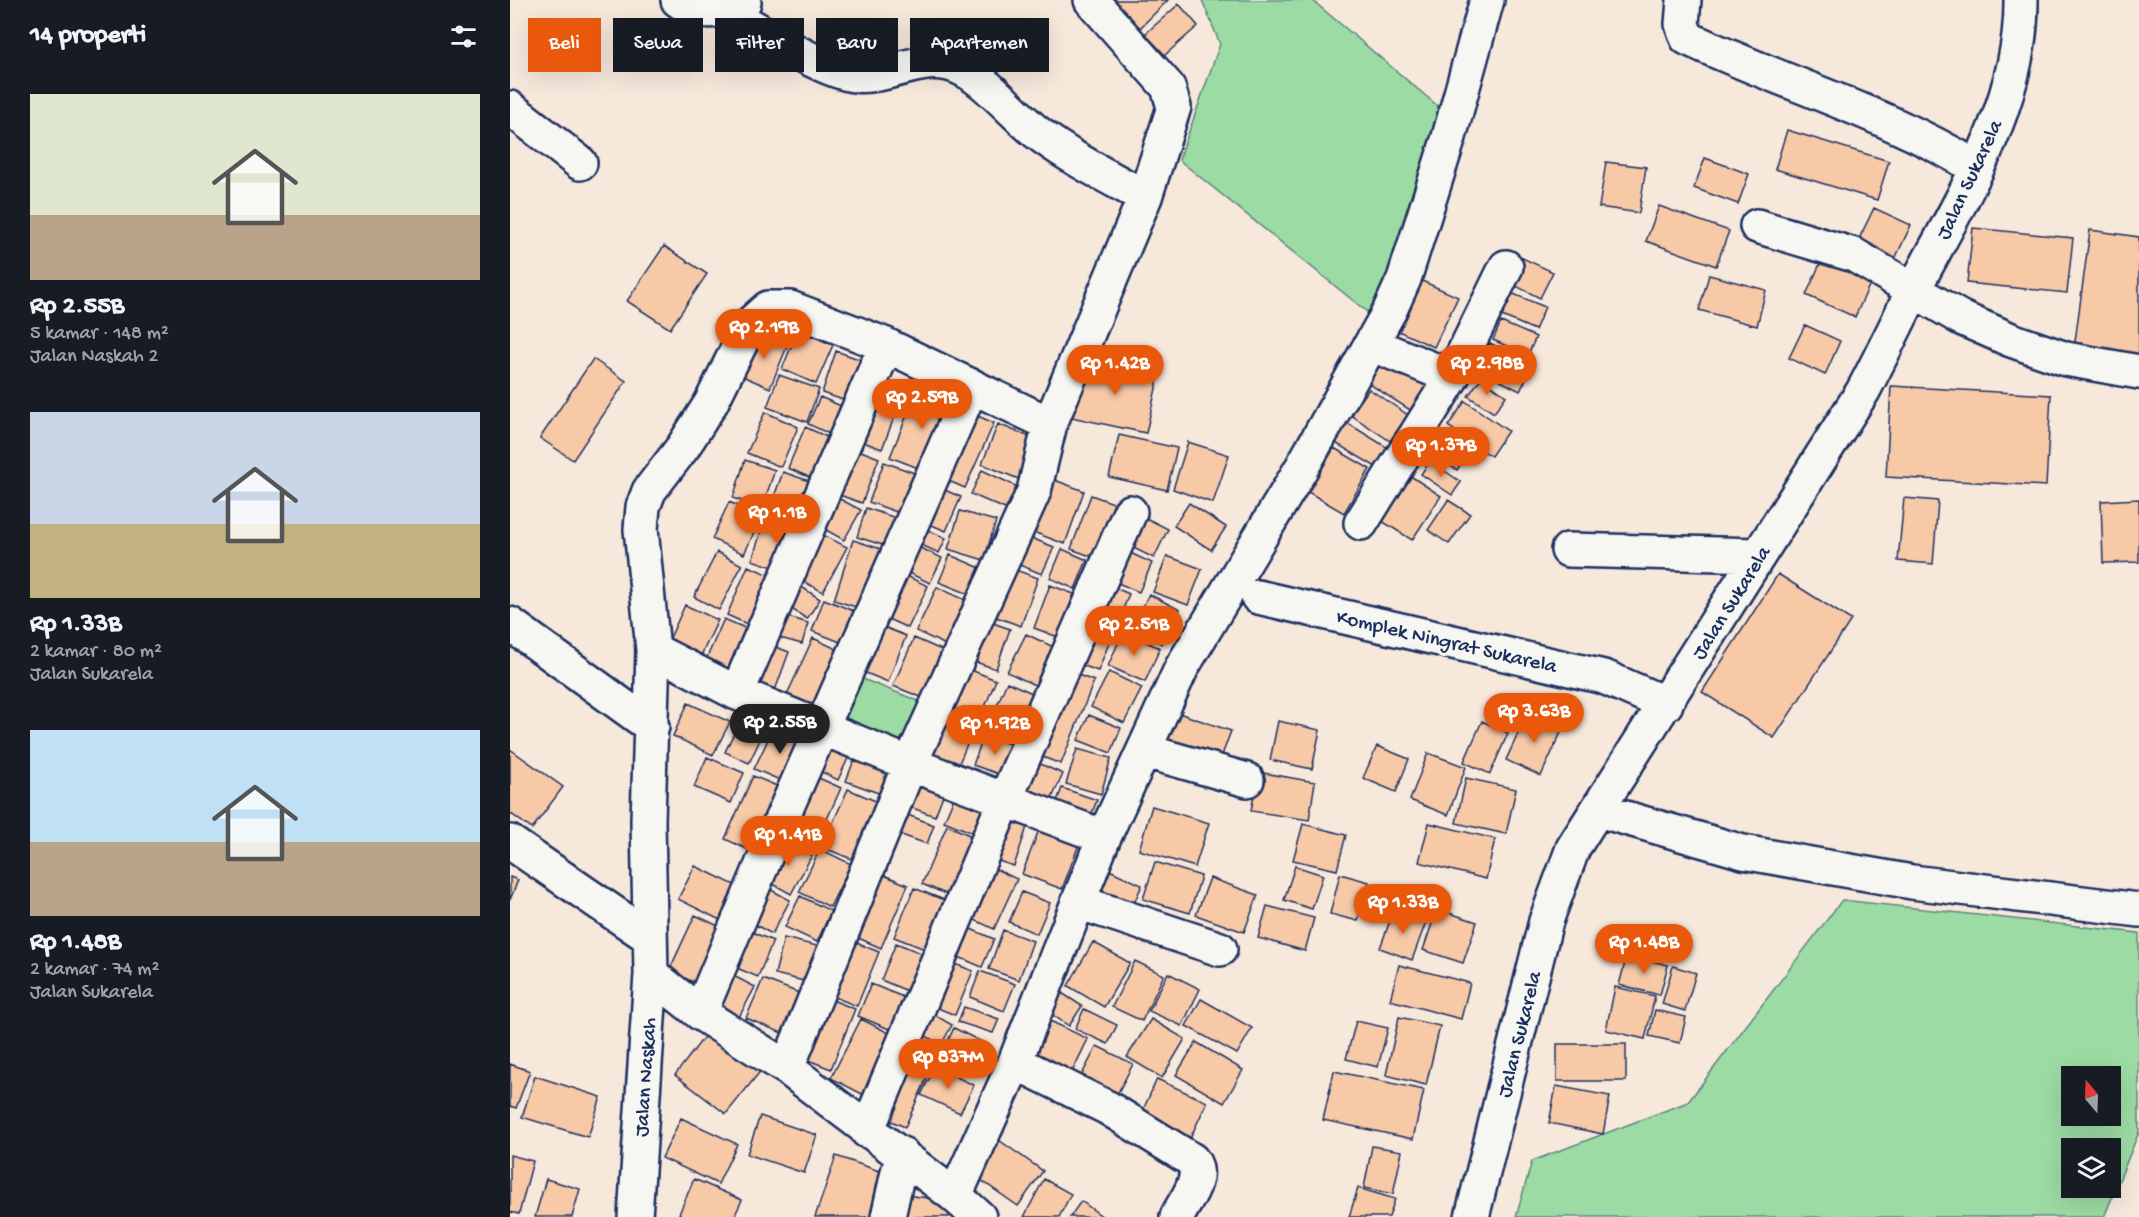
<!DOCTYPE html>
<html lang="id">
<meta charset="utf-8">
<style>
:root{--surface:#171b24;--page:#20242c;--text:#f1f3f6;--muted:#9ea1a6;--accent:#ea580c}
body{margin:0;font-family:"Gochi Hand",sans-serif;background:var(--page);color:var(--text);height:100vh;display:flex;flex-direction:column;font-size:22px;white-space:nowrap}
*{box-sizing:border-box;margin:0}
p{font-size:20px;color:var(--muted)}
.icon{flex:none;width:33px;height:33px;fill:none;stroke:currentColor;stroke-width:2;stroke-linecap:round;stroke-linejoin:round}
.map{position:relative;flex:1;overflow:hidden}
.side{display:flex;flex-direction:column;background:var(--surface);width:510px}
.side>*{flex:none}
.hud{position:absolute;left:18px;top:18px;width:570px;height:54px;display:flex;gap:12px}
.needle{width:39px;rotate:341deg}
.buttons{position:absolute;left:1551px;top:1066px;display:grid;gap:12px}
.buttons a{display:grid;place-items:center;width:60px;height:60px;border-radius:0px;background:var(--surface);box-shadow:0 6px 24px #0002;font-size:30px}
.price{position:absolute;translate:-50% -51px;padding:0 14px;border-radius:21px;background:var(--accent);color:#fff;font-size:20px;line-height:39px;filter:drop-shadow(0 2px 3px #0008)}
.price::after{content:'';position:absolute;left:50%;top:36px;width:18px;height:14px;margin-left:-9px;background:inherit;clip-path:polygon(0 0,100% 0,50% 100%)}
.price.current{background:#222;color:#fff}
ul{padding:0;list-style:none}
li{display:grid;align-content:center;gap:12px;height:318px;padding:0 30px}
li span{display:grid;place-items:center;height:186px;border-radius:0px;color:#555}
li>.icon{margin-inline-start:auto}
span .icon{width:108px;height:108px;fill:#fffc;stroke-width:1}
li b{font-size:26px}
h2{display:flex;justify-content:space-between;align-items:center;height:72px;padding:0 30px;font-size:26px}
.pill{padding:0 21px;border-radius:0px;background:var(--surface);box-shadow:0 6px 24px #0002;font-size:21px;line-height:54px}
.pill.current{background:var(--accent);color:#fff}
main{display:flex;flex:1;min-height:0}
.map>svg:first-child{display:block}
</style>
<main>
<section class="side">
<h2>14 properti<svg class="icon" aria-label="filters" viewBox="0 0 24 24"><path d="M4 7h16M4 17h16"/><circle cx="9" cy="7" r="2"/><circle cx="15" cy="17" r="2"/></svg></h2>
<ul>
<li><span style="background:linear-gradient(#dfe7d0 65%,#b9a48a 0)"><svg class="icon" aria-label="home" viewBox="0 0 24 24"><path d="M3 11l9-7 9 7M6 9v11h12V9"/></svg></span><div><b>Rp 2.55B</b><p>5 kamar · 148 m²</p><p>Jalan Naskah 2</p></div></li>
<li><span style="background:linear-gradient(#c9d6e8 60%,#c2b280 0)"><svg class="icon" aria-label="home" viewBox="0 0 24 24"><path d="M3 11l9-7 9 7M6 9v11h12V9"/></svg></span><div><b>Rp 1.33B</b><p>2 kamar · 80 m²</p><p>Jalan Sukarela</p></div></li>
<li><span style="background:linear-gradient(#bfe0f5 60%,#b9a48a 0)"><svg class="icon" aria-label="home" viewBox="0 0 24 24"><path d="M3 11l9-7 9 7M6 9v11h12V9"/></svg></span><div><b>Rp 1.48B</b><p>2 kamar · 74 m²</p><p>Jalan Sukarela</p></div></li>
</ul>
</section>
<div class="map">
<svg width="1629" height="1217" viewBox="0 0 1629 1217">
<rect width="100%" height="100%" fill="#f7e8dc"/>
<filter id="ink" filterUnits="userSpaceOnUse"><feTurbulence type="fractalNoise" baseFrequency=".0167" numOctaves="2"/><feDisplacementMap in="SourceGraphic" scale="12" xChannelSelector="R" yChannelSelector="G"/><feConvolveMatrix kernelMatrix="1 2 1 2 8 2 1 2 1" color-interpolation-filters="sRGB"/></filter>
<g filter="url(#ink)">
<path fill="#9cdba3" stroke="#5c8580" stroke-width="1.5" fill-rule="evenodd" d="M692 0H802L949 124 866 319 669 160 710 44Z
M345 676 416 704 396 751 324 723Z
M1332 900 1629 933V1132L1594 1217H1006L1022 1161 1178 1102ZM1562 1077H1600V1116H1562ZM1562 1149H1600V1188H1562Z"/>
<path fill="#f8c9a7" stroke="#1b2f5e" stroke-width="1.5" d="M602 0H658L630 28Z
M669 4 688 26 655 55 635 34Z
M1277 130 1379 161 1367 200 1265 169Z
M1195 158 1239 174 1228 204 1184 188Z
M1096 162 1136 167 1129 213 1089 207Z
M1149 206 1219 231 1206 266 1136 241Z
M1364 208 1401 225 1384 261 1347 243Z
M1463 228 1563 238 1557 293 1457 283Z
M1580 230 1629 237V358L1564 349Z
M154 246 197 274 160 329 117 301Z
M1006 255 1043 272 1030 298 994 280Z
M1314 255 1363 277 1345 317 1296 295Z
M1199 275 1256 290 1247 326 1189 310Z
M910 280 948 297 924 347 886 330Z
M1001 293 1035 307 1025 330 992 316Z
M991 322 1026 337 1018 355 983 340Z
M1295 325 1330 341 1315 375 1279 358Z
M288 330 323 345 306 384 272 369Z
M248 332 278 344 260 388 230 375Z
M980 343 1023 365 1010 391 967 369Z
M326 351 360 363 346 404 312 393Z
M574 358 649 375 636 433 561 417Z
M83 359 116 381 63 460 30 438Z
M874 359 916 386 900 410 858 383Z
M269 375 309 389 297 422 257 407Z
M971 378 996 396 984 413 958 396Z
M372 380 395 389 372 449 348 440Z
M1381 386 1541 395 1536 486 1376 477Z
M408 388 444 402 416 471 380 457Z
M859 389 898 415 880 441 841 415Z
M310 397 338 409 326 437 298 424Z
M955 401 998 431 981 456 938 426Z
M456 411 484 423 455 488 427 476Z
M255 412 288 427 271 467 237 453Z
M834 421 878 448 866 467 822 441Z
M488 424 527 440 511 480 472 464Z
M295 427 326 441 308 481 278 468Z
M937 431 962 447 947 470 922 455Z
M609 435 667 448 657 490 599 477Z
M678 442 719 455 703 503 663 489Z
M338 446 369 458 352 503 321 492Z
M824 448 860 469 834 513 798 492Z
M235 460 265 470 252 508 223 498Z
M920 461 951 482 942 495 911 474Z
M374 462 410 475 395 515 359 502Z
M472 470 512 489 502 512 461 494Z
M273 472 308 484 292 526 258 513Z
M896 473 931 496 902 540 867 518Z
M534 476 574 491 555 544 515 529Z
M425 486 451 497 436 531 410 520Z
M581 495 609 505 589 559 561 549Z
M324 496 351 510 334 540 307 525Z
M1394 498 1428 501 1423 564 1388 561Z
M1629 499V562L1593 563 1591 501Z
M938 500 960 514 939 544 918 530Z
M219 502 252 516 234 554 202 539Z
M679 503 716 527 701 550 664 526Z
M356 508 389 519 379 547 347 537Z
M450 511 486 521 474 560 438 549Z
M630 515 658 529 644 558 615 544Z
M255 519 292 531 278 572 242 560Z
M405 524 436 538 429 553 398 539Z
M311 534 337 547 313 592 287 578Z
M511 534 544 547 532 574 500 561Z
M343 540 371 549 352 609 324 600Z
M398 542 432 558 420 583 386 567Z
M552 549 577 560 565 589 540 578Z
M614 550 642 563 629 592 601 580Z
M207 552 232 565 209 610 184 597Z
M440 555 475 570 464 596 429 582Z
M657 556 692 569 678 605 643 592Z
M238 566 267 578 246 628 217 615Z
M494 566 528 578 511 626 478 614Z
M388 572 418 586 398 628 369 615Z
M1268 574 1341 620 1264 738 1192 692Z
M284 582 310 599 297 619 271 602Z
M596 584 619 594 604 632 580 622Z
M540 585 564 594 548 637 524 628Z
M427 587 460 602 440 647 406 631Z
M639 594 670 610 652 644 622 628Z
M314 599 346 612 333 643 302 631Z
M175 605 208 620 187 664 155 649Z
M265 613 298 623 292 644 259 635Z
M469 618 500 629 486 669 454 658Z
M214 619 242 631 222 676 194 664Z
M364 623 396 636 378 682 346 669Z
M574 628 601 638 588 671 561 661Z
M613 632 650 648 635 682 598 666Z
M516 634 552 651 533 689 497 672Z
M303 638 333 652 305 712 275 699Z
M404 638 436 652 416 699 383 686Z
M255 643 279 652 263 696 239 687Z
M451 666 486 680 469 721 434 707Z
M555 670 584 681 551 764 522 753Z
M599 672 632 688 614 723 581 707Z
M497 682 529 696 510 739 478 726Z
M178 703 220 722 203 755 163 736Z
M663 711 721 731 711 758 653 737Z
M1018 712 1053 728 1031 776 996 760Z
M233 714 257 725 239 763 215 752Z
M579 715 611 728 601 753 568 740Z
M434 716 464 728 447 768 416 755Z
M768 721 810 730 802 769 760 760Z
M972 721 998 733 980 774 954 762Z
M264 727 296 742 277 783 244 769Z
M474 735 508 747 497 777 463 765Z
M313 742 340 754 328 780 301 767Z
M867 746 899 759 886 792 853 778Z
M0 749 53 787 22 829 0 813Z
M567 749 601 758 591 794 556 784Z
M918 753 956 767 938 815 900 800Z
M346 755 381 769 371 794 336 781Z
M197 757 234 773 221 803 184 787Z
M521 760 553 774 538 807 506 792Z
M748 772 805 782 799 820 741 811Z
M302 775 331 788 304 848 275 835Z
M243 776 272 788 243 852 215 839Z
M956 778 1006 789 996 834 946 823Z
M403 779 435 790 425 816 394 805Z
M552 788 587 800 579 821 544 809Z
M338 789 370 803 344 860 312 847Z
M446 793 484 808 473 837 434 821Z
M642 806 699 823 685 867 629 850Z
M390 812 424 825 417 844 383 832Z
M492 819 517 827 504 866 479 858Z
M919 823 985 839 976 879 909 862Z
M793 824 836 835 827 870 783 860Z
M437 825 475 842 450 900 412 884Z
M530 827 570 842 552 889 512 874Z
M275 840 302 855 281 894 254 879Z
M310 849 341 864 320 907 289 892Z
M645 862 691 876 680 913 633 899Z
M477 865 507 879 484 929 454 915Z
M185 866 229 887 212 921 168 899Z
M785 866 813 875 802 909 774 900Z
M595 868 632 885 620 912 582 895Z
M364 871 398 885 371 948 337 933Z
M830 874 859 882 848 921 820 914Z
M0 877 8 880 0 900Z
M700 878 748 895 734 932 686 915Z
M252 885 280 900 262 934 233 918Z
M404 888 439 902 420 951 384 937Z
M512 892 540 903 527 934 499 922Z
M290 896 321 911 307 942 275 927Z
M757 906 804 918 795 951 748 938Z
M927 909 967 922 953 963 913 950Z
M884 910 916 922 902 960 870 948Z
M185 915 215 929 190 985 159 971Z
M449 924 484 939 472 967 437 952Z
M230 927 263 941 248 977 215 963Z
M493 930 523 941 509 980 479 969Z
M274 938 307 946 298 982 265 974Z
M339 940 369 952 347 1006 317 994Z
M583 942 620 963 594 1007 558 986Z
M386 943 416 955 400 992 371 980Z
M1117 955 1158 965 1150 995 1109 985Z
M435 960 463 971 445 1015 418 1004Z
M625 961 654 975 632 1021 602 1007Z
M889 965 960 983 951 1019 880 1000Z
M1163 966 1186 973 1175 1011 1152 1004Z
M214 971 245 987 229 1017 198 1001Z
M470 971 505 984 494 1011 460 997Z
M658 973 690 989 672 1026 639 1011Z
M253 979 289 993 272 1033 236 1018Z
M361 984 398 999 384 1031 348 1016Z
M1105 987 1145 996 1135 1039 1096 1030Z
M544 988 572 1006 559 1026 532 1008Z
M312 996 345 1009 321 1069 288 1056Z
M691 999 742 1028 727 1054 676 1026Z
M454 1007 489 1019 483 1033 448 1022Z
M413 1008 442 1025 431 1045 402 1028Z
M574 1009 607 1025 598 1044 565 1029Z
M1145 1010 1176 1017 1170 1043 1139 1036Z
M889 1017 930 1026 916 1085 876 1075Z
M351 1019 385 1036 354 1095 321 1078Z
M536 1019 578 1039 561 1074 519 1053Z
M641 1019 675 1039 652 1078 617 1057Z
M846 1021 878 1028 868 1067 836 1059Z
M444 1028 476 1044 463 1071 431 1055Z
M200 1029 253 1068 216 1114 165 1075Z
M397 1042 427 1055 395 1127 365 1114Z
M686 1042 733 1070 714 1103 666 1075Z
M1047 1044H1116V1081H1047Z
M587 1046 623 1064 603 1102 567 1084Z
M0 1064 20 1071 6 1108 0 1106Z
M425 1067 464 1085 450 1113 411 1095Z
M824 1071 914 1090 903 1139 813 1120Z
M25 1076 91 1097 78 1137 12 1117Z
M647 1079 697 1102 677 1145 627 1123Z
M1046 1086 1100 1096 1093 1134 1039 1123Z
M250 1116 307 1135 294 1173 237 1154Z
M171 1118 227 1144 208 1184 152 1158Z
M483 1136 533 1171 508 1206 458 1171Z
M862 1146 892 1151 883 1194 854 1188Z
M0 1155 23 1161 9 1214 0 1212Z
M326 1156 375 1173 360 1217H305Z
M36 1179 70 1189 62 1217H25Z
M184 1179 232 1200 224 1217H176L169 1214Z
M534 1179 561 1194 549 1217H514Z
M848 1188 885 1199 879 1217H839Z
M388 1194 441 1201 439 1217H385Z
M571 1201 593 1217H560Z"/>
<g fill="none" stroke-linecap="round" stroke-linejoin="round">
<g stroke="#1b2f5e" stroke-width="38">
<path id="minor" d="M168 0C190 17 211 11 234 2
M1174 0 1172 24 1177 38C1273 83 1377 113 1467 168
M214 10C245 27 313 72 345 75 380 79 413 52 448 67 474 77 505 116 529 134 562 159 599 177 635 197
M0 108 70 163
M1247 226 1344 255 1451 318 1501 340 1556 359 1629 372
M863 345 942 377
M851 523 942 377 996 267
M1058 550 1248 555
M748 597 1094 677 1156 704
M0 624 142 727
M143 650 227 693 400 764 594 837
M227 693 376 345
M635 751 737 780
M1088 810 1233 852 1402 882 1629 910
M0 842 139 937
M568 902 710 949
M141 974 190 1013 277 1068 445 1196 505 1062 594 837 672 667 791 469 880 310 894 279 939 137 977 0
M190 1013 265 834 462 386
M505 1062 598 1108 682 1160C695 1178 675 1200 667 1217
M277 1068 400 764 524 491 540 424 635 197 664 107 658 87 581 0
M357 1131 495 800 620 512
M445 1196 469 1217
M125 1217 141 974 138 821 143 650 131 529 133 507 139 491 173 447 201 403 240 324 258 308H280L376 345 540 424
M378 1217 392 1154
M962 1217 1036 921 1063 848 1353 391C1371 357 1387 323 1404 289 1451 199 1512 105 1511 0"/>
</g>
<use href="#minor" stroke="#f6f6f2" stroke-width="33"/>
</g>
</g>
<g text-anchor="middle" stroke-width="6" stroke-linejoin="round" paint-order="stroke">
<g font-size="21" fill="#1b2f5e" stroke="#f6f6f2">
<text transform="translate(1458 179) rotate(-65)" y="7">Jalan Sukarela</text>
<text transform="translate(1220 602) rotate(-58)" y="7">Jalan Sukarela</text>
<text transform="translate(937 640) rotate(13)" y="7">Komplek Ningrat Sukarela</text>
<text transform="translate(1008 1034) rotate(-76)" y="7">Jalan Sukarela</text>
<text transform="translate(134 1077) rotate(-86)" y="7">Jalan Naskah</text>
</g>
</g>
</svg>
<div class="buttons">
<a><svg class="needle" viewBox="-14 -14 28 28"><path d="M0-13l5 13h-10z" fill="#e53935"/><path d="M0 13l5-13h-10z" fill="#9ea1a6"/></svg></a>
<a><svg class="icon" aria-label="layers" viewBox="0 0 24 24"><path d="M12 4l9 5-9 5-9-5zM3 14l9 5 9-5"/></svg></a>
</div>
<b class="price" style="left:254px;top:360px">Rp 2.19B</b>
<b class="price" style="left:605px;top:396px">Rp 1.42B</b>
<b class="price" style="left:977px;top:396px">Rp 2.98B</b>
<b class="price" style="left:412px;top:430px">Rp 2.59B</b>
<b class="price" style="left:931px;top:478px">Rp 1.37B</b>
<b class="price" style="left:267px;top:545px">Rp 1.1B</b>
<b class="price" style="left:624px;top:657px">Rp 2.51B</b>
<b class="price" style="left:1024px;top:744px">Rp 3.63B</b>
<b class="price current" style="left:270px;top:755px">Rp 2.55B</b>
<b class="price" style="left:485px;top:756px">Rp 1.92B</b>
<b class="price" style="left:278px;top:867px">Rp 1.41B</b>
<b class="price" style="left:893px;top:935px">Rp 1.33B</b>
<b class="price" style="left:1134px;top:975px">Rp 1.48B</b>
<b class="price" style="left:438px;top:1090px">Rp 837M</b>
<div class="hud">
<a class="pill current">Beli</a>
<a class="pill">Sewa</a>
<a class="pill">Filter</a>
<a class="pill">Baru</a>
<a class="pill">Apartemen</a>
</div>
</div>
</main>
